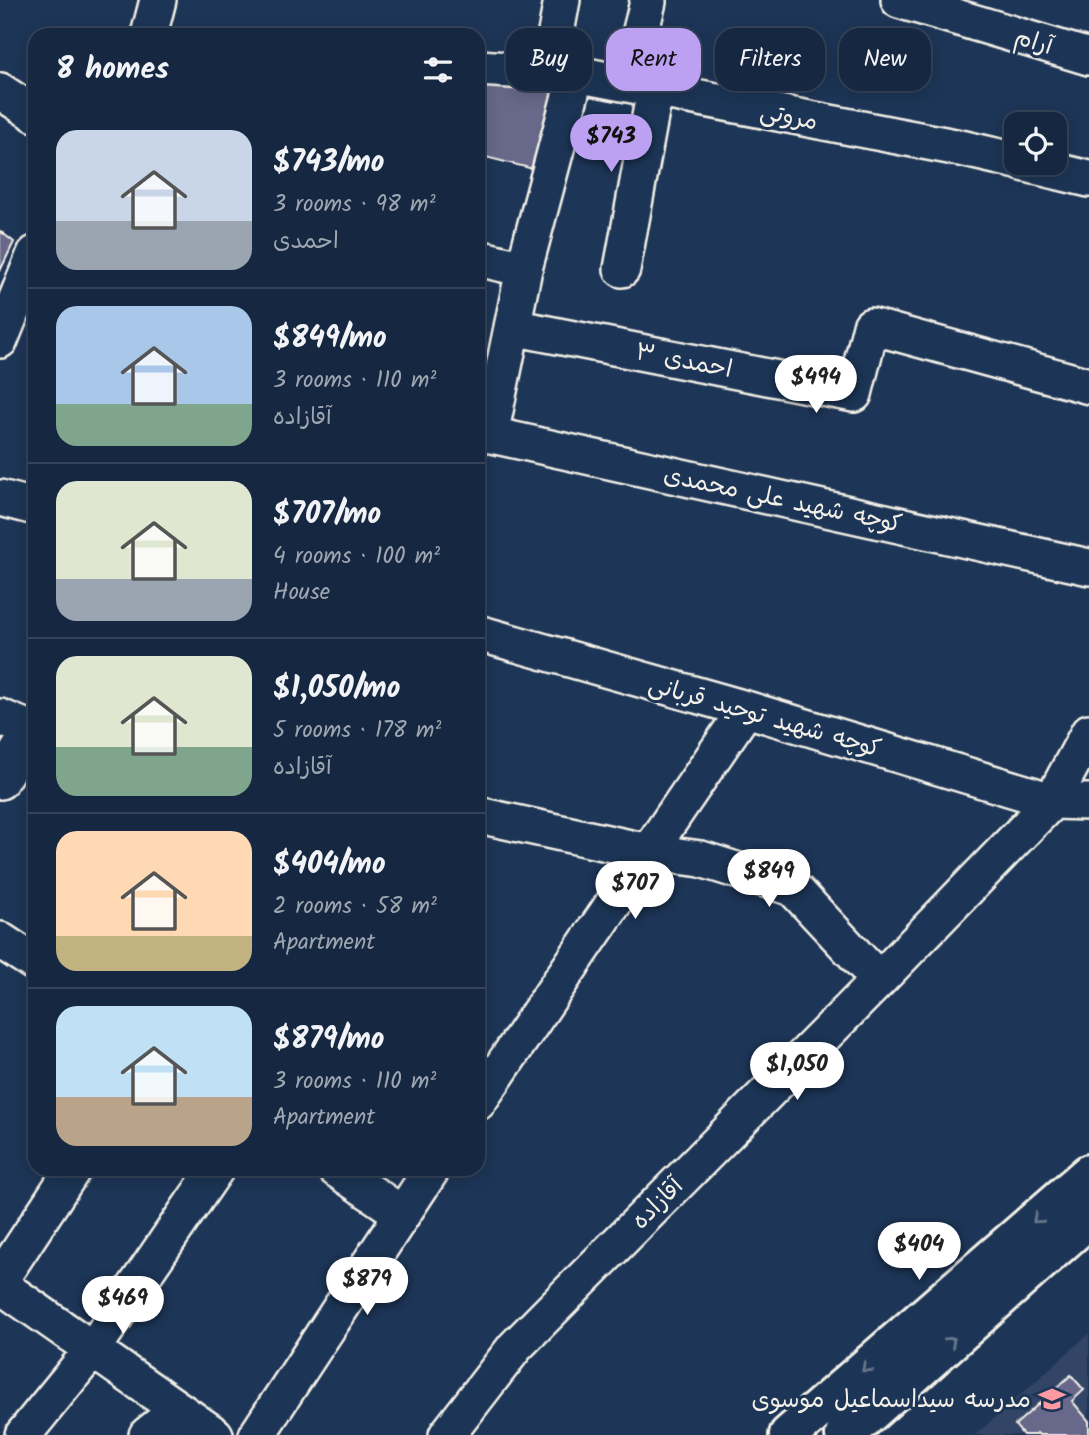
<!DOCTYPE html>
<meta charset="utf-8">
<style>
:root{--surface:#162841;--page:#1f3048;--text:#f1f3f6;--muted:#9ea6b1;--line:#35445a;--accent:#bca0f2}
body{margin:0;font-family:Kalam,"Playpen Sans Arabic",sans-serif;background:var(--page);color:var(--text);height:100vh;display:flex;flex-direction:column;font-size:26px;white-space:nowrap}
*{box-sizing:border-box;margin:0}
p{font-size:23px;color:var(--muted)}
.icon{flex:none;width:38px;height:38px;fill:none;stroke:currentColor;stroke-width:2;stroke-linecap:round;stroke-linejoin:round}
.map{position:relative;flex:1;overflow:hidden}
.drawer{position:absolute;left:28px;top:28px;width:457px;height:1148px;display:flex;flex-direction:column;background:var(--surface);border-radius:21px;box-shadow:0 4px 18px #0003,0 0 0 2px var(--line)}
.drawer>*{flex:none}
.top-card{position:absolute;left:506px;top:28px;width:478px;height:63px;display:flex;gap:14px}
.tools{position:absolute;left:1004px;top:112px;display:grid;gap:14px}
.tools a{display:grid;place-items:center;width:63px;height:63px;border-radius:14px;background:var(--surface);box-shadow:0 4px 18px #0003,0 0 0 2px var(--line);font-size:35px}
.price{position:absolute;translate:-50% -60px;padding:0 16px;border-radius:24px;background:#fff;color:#222;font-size:23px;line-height:46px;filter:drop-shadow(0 2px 4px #0008)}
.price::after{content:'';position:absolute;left:50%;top:42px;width:21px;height:16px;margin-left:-10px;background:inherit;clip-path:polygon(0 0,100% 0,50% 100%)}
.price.active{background:var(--accent);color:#111}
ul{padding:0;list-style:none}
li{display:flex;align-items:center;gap:21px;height:175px;padding:0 28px}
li+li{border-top:2px solid var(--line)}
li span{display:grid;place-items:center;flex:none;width:196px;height:140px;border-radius:21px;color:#555}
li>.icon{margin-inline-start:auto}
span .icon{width:84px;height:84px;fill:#fffc;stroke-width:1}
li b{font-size:30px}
h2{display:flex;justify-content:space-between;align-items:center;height:84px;padding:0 28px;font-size:30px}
.chip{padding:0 24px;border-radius:21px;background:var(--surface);box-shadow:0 4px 18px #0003,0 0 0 2px var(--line);font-size:24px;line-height:63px}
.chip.active{background:var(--accent);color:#111}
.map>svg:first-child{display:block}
</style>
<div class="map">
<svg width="1089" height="1435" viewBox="0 0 1089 1435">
<rect width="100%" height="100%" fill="#1d3557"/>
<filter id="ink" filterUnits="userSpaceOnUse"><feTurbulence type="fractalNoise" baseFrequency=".0143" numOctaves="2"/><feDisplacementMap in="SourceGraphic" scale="14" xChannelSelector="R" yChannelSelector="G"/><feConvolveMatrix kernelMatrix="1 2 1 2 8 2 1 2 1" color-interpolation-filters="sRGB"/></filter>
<g filter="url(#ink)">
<path fill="#346" d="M1089 1334V1435H975L1074 1347Z"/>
<path fill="#67678a" stroke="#f4f1e8" stroke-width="2" d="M478 72 562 86 541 171 478 155Z
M0 231 14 242 0 271Z
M1071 1375 1084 1390 1072 1401 1089 1421V1435H1039L1037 1433 1035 1435H1023L1015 1425Z"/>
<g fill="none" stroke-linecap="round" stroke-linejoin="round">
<g stroke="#f4f1e8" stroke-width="40">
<path id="minor" d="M899 0 1089 57
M149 35 158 0
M478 68 576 74 965 149 1017 161
M549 71 562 0
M628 83 648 2
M0 91 35 114
M1022 163 1089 179
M478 258 524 269 490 435
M524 269 576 74
M622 269 655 90
M512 327 854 394 871 326 1089 386
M0 340 35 254
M478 432 1089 567
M0 498 35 507
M478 633 746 709 1052 801 1089 802
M0 717 35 731
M0 781 31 730
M478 815 649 852 701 859 793 888 879 980
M0 940 35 963
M478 1102 746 709
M336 1169 402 1214
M0 1280 73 1169
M0 1285 215 1435
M23 1435 93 1349 216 1169
M147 1435 178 1410
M257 1435 432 1169
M447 1435 515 1347 879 980 1052 801 1089 732"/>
</g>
<g stroke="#f4f1e8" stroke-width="44">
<path id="major" d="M789 1435 1089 1174
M845 1435 1089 1218"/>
</g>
<use href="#minor" stroke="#1d3557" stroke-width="35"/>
<use href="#major" stroke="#1d3557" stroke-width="38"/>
</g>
<defs><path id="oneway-chevron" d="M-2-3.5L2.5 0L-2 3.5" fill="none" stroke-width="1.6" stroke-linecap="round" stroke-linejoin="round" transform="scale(1.75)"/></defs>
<g stroke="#68778a">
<use href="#oneway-chevron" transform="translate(1037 1219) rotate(139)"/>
<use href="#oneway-chevron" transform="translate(951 1341) rotate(-42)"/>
<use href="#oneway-chevron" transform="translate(866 1368) rotate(139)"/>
</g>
</g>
<defs>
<g id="school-bare" transform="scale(2.1)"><path d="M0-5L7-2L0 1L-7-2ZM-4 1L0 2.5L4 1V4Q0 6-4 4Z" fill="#ff9aa2" stroke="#1d3557" stroke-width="2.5" paint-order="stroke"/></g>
</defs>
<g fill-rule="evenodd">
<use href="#school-bare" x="1052" y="1399"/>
</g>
<g text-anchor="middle" stroke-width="6" stroke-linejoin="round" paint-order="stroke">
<g font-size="24" fill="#f4f1e8" stroke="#1d3557">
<text transform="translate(1034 41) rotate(17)" y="8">آرام</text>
<text transform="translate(789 116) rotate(11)" y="8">مروتی</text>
<text transform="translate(684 360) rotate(11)" y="8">احمدی ۳</text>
<text transform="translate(783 499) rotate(12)" y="8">کوچه شهید علی محمدی</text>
<text transform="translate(765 716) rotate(16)" y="8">کوچه شهید توحید قربانی</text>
<text transform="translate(657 1203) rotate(-45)" y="8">آقازاده</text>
</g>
<g font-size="24" fill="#f4f1e8" stroke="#1d3557" text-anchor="end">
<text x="1031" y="1407">مدرسه سیداسماعیل موسوی</text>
</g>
</g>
</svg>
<div class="tools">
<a><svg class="icon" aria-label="locate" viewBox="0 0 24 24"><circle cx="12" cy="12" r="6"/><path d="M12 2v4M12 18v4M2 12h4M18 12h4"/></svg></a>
</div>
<b class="price active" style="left:611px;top:174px">$743</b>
<b class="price" style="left:816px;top:415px">$494</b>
<b class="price" style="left:769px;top:909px">$849</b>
<b class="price" style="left:635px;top:921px">$707</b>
<b class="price" style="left:797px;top:1102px">$1,050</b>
<b class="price" style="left:919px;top:1282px">$404</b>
<b class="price" style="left:367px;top:1317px">$879</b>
<b class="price" style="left:123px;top:1336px">$469</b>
<div class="top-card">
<a class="chip">Buy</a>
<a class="chip active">Rent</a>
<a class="chip">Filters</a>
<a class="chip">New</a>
</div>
<section class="drawer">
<h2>8 homes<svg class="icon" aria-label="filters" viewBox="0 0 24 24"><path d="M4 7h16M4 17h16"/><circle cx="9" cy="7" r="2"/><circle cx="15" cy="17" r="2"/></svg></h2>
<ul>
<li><span style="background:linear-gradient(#c9d6e8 65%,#9aa5b1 0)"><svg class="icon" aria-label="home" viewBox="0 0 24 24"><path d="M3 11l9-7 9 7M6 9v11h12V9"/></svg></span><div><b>$743/mo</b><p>3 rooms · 98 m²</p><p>احمدی</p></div></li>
<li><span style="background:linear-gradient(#a9c7e8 70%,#7fa58c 0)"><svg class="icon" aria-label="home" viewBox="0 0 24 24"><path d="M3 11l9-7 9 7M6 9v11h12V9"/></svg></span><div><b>$849/mo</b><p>3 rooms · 110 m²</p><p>آقازاده</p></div></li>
<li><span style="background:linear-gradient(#dfe7d0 70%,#9aa5b1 0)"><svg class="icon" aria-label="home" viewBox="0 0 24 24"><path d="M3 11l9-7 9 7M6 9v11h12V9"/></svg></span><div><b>$707/mo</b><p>4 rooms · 100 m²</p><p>House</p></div></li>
<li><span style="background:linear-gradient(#dfe7d0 65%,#7fa58c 0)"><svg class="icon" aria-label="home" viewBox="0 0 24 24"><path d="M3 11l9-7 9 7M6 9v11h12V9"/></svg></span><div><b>$1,050/mo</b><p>5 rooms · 178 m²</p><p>آقازاده</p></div></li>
<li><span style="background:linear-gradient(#ffd9b3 75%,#c2b280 0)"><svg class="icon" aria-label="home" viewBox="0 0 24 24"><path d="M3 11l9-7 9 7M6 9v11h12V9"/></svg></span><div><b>$404/mo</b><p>2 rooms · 58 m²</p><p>Apartment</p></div></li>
<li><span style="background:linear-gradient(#bfe0f5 65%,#b9a48a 0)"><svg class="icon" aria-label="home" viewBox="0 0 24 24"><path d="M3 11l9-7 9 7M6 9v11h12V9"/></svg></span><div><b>$879/mo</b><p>3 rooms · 110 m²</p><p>Apartment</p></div></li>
</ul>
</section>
</div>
